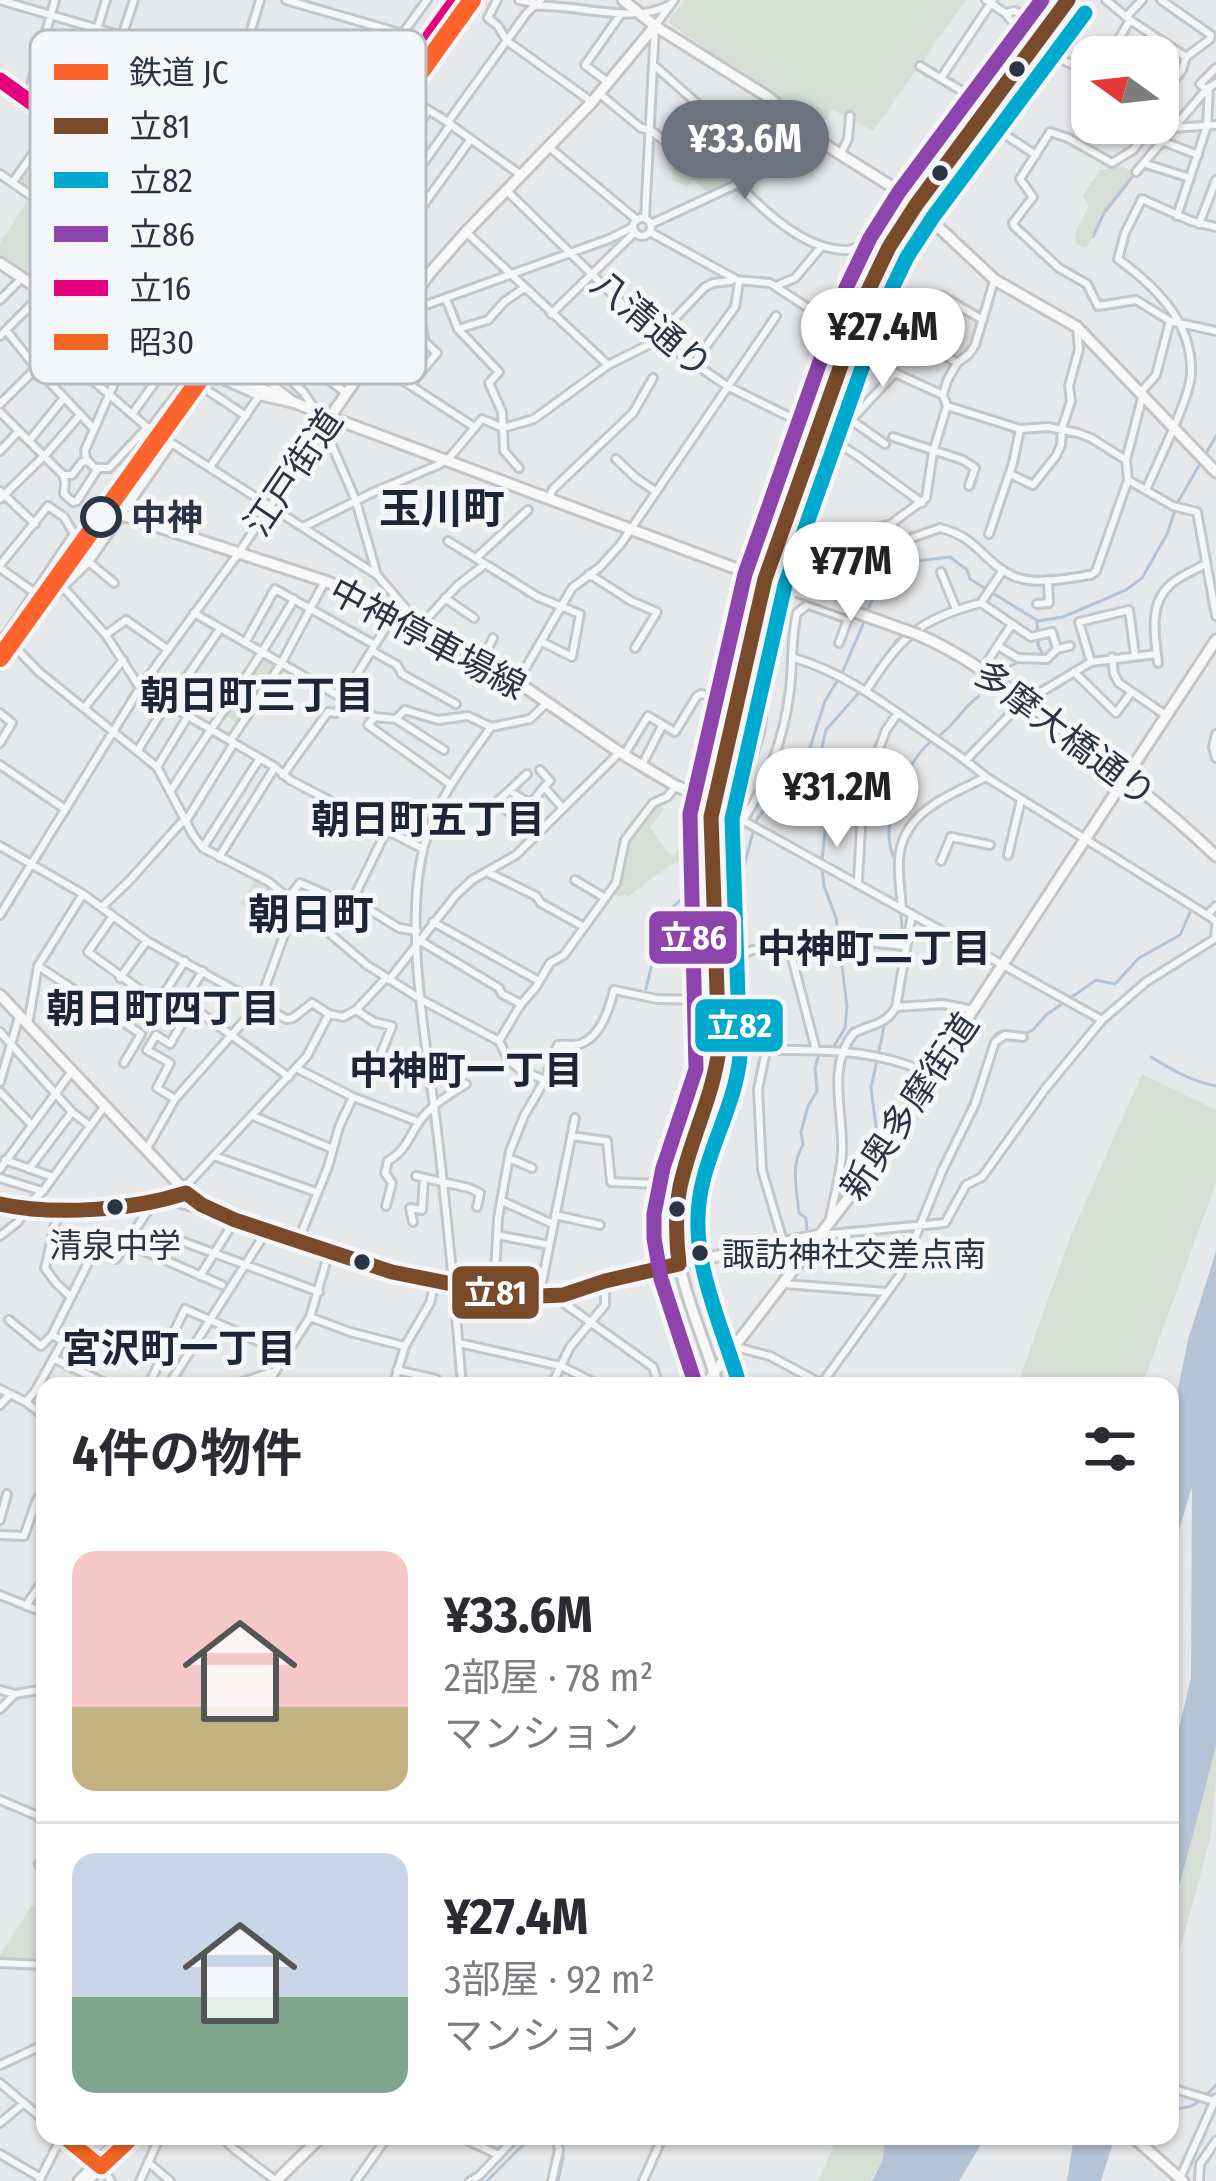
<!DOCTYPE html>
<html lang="ja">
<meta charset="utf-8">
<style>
:root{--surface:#fff;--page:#f7f7f7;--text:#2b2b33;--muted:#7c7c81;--line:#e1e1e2;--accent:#6c737f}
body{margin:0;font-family:"Fira Sans Condensed","Noto Sans JP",sans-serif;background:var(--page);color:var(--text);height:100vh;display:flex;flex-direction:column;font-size:45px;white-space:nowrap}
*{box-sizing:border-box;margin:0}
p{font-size:39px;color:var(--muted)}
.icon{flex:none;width:66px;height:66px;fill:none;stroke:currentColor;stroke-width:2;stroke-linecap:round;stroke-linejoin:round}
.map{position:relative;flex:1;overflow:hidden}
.details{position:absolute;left:36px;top:1377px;width:1143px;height:768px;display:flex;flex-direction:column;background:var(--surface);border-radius:24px;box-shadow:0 3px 9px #0004}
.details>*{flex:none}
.needle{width:78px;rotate:285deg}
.buttons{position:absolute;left:1071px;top:36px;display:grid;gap:24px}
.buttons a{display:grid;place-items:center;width:108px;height:108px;border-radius:24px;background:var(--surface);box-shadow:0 3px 9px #0004;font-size:60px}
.price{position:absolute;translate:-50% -102px;padding:0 27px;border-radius:42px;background:#fff;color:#222;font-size:39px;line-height:78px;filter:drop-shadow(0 3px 6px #0008)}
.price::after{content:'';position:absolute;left:50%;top:72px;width:36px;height:27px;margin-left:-18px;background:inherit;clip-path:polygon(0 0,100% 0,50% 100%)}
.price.current{background:var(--accent);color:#fff}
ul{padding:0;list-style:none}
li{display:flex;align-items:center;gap:36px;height:300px;padding:0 36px}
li+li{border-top:3px solid var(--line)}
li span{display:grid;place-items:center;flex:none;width:336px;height:240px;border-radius:24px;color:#555}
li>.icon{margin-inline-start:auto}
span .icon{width:144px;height:144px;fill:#fffc;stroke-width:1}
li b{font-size:51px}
h2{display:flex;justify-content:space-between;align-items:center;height:144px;padding:0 36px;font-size:51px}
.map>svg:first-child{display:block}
</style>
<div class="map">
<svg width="1216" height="2181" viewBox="0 0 1216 2181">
<rect width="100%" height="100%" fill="#e6e8ea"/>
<path fill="#d6ded6" d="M684 0H966L873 131 832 109 819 134 788 108 668 22Z
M692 128 698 132 716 135 710 146 730 162V175L735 181 708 194 694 180 686 186 672 180 675 149Z
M57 129 128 180 153 205 171 214 165 226 117 251 19 181Z
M1123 166 1132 173 1129 184 1106 213 1086 247 1076 244 1075 233 1089 206 1083 195 1100 170Z
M28 200 81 237 67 269 48 290 0 257V243Z
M264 656 279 665 239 725 222 714Z
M657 803 664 809 650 827 671 856 696 834 702 840 692 854 668 867 627 897 624 894 619 897 613 891 627 840Z
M256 878 290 906 283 926 240 904Z
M1142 1074 1216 1110V1183L1142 1386H1017L1071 1235Z
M1216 1747V1781L1210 1840 1170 1985V1921Z
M32 1905 45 1917V1964L0 1961V1955Z
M838 2136H885L883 2159 870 2181H818Z"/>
<path fill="#b4c4d5" d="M1216 1251V1747L1170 1921 1173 1754 1170 1752V1735L1177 1737 1191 1678 1192 1487 1170 1559V1428L1188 1340Z
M885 2136H986L959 2181H872L883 2159Z
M1074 2136H1115L1101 2181H1067Z"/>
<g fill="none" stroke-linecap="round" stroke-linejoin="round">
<path stroke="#b4c4d5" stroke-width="3" d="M1158 142 1203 86 1216 78
M1093 237 1104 213 1132 177
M866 613 874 596 901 563 950 557 967 570 970 579 1038 621 1063 617 1126 590 1142 578 1167 534 1178 502 1216 436
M1037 622 1038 645 1043 655
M999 671 1019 662 1048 663
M822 860 829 793 823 775 821 751 826 730 857 695 897 640 919 624
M896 862C877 828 901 775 924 748 930 741 939 737 946 730 958 719 965 706 979 696
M901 913 903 945
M658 938 663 916 688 893 699 900 707 899 730 889 743 870 756 821 771 801 784 794 806 760 825 701 842 673 864 622
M656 948 657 944
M646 989 654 955
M1151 1057C1172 1070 1191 1081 1216 1086
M962 1124 996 1034 1002 1031 1027 1033 1033 1030 1046 1015 1096 980 1115 984 1139 958 1180 935 1192 908
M878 1142 871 1088 884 1027
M918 1222 943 1159 948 1154
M807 1231 806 1218 799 1213C797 1191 790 1165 803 1145L801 1132 808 1106 817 1091 815 1068 821 1047 834 1046 845 1028 847 1006 836 918 824 886 822 868
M856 1331 896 1274 914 1230
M1170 2108C1193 2111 1202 2100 1216 2085
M487 2181 532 2136
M558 2181 563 2157 562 2136"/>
<g stroke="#c4c6c8" stroke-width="12">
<path id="minor" d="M0 0 122 36 134 0
M286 0 417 38 427 44
M497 0 488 18 498 26 507 41 592 102
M519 0 538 4 541 0
M986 0 1005 13 1014 24 1032 29 1042 36
M1106 0 1130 20 1186 57
M1005 13 1014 11 1025 15 1032 29
M1126 17 1142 0
M97 30 106 0
M403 33 427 0
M44 38 96 53 101 30
M1036 46 1051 55 1092 73
M40 52 66 60 70 46
M1124 57 1113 49 1130 20
M920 66 972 97 981 119 1036 155
M656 67 770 168
M941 78 993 0
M0 80 125 170 160 205 178 213 275 282
M1158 81 1168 89 1182 70 1186 57 1210 39 1211 35 1161 0
M609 83 585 65 621 14
M235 88 355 148
M1206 90 1200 84 1216 68
M396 91 440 117 521 175
M600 94 641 128 650 130 675 149
M27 99 55 0
M1158 117 1159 116
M448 122 526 14 534 6C574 3 636 26 671 4
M1154 123 1133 150 1112 163 1068 138 1050 132 1020 179 1033 197 1013 223 1014 226 1059 268 1087 284 1098 306 1136 300 1170 321 1216 331
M1158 123 1172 128 1216 125
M1162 141 1198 155
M203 145 236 102 234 87 260 0
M549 147 637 220
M209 149 179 199 198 211 204 209 232 166
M840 155 848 139 850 116
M1146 164 1190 178
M1136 172 1206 90 1216 83
M0 174 116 255
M132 176 170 121 304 219
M13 182 56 121
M253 182 224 229 241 240 270 194
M737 183C763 210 805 251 847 250 856 249 867 244 876 241L889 247
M506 190 657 338 727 386 818 431 858 456 922 503
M151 196 193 138
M331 203 429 274
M1177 216 1207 126 1209 87
M352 218 429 110
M645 218 655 26 674 0
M633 227a9 9 0 1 1 18 0a9 9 0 1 1-18 0Z
M651 224 822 145
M1199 224 1216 180
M166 232 186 267 233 318
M466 232 608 365
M650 232 737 280 770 283 816 313 831 319
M303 246 345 275
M393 247 471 139
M354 261 401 314 609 239 633 227
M247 262 283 204
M103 279 114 284 186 267
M200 281 233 251
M776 286 795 278 822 246
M866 295 857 293 851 296 831 319 821 335 824 389 827 403 885 444
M942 296 983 320
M446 299 458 329 499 372 489 383 502 412 504 451 519 468
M0 300 21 279
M67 300 85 304 207 355
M85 303 116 255 166 232 178 213
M29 307 83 372 148 428 377 575 407 610V618
M71 309 85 320 197 369
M551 314 635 232
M139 326 152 297 197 316
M901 327 957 363
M458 329 488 320 504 302 524 288
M6 330 37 369 94 429
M241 331 304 393 316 411
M0 336 43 293
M852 336 895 373 943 395
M179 342 212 295
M292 352 346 393
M370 359 474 427
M219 361 269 382 290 398
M694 363 735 307 739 282
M211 375 259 396 294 404
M269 382 451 124
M410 385 437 353 425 342 418 309
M201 386 246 416
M1141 392 1156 375 1170 321
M0 404 85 320
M947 406 1020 429 1048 427 1078 433 1091 438 1126 460
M0 412 63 475
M133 413 173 357
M853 418 895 373
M324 427 356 501 377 575
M893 437 963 460 975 468 969 486
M164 439 407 98
M29 441 64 398
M0 451 18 432
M616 459 636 478 655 491
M86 461 85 450 133 340
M88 461 97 470 77 501 73 502 64 494 65 482 63 475H72L82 462Z
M210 467 259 396
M97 468H109L145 430 152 426 197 369 399 87 456 0
M1010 474 1033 485 1056 456 1061 445 1062 428 1071 401 1069 386 1079 349 1077 328
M1128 480 1173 506 1197 512 1216 616
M1146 490C1157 464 1190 398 1191 374 1193 322 1156 287 1118 259L1125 233 1142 199 1191 221 1216 227
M0 491 35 524
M549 498 553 489 633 413 653 378
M0 499 48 452 80 415
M303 527 374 492 438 465 450 457 482 419 503 428 534 419 608 365 650 344 705 287 713 283 731 281 734 278
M989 534 1013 463 1020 429
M448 541 538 597 580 614 572 657 542 642
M477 557 528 510
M864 561 873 571 881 565 872 554
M89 562 114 583
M0 565 48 506 64 517 74 534 0 644
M0 568 35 593
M941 572 956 609
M589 574 631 601 657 612 635 648
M63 587 106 635 140 688 275 767 290 780 423 849
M791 588 874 529 891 524 926 498 933 452 947 406 943 395 947 381 957 363 969 354 975 345 994 281
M826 591 854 603 862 592
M445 598 474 618
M981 603 1031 637 1052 632 1057 649 1047 659 1018 658 998 646
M1037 604 1049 603 1048 580
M809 605 848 619 839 643
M194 613 375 717 396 719 405 710 438 720 468 716 491 727 530 719 547 703
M421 625 458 585 484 565
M107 634 126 620 167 649
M0 637 14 646 39 672 157 767 193 835 203 848 269 882 367 965 422 1000 499 1041 509 1061 521 1070 545 1080
M245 643 275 589 375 645
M1057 649 1070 646
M372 651 397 665 402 674 456 704
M1112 657 1114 674 1119 683 1167 716
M794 658C845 673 882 702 925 732 946 747 967 760 986 777L1207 915
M483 659 493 638
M1091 662 1079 622 1129 610 1135 655
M1158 663C1155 639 1148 604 1170 585 1179 576 1194 571 1205 564
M0 666 43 606 89 562 171 444
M982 670 1012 624
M1074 672 1116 713 1131 693
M518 681 572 588 600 567 620 545 776 316
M866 691C900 638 918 619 981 603L1003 570
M342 699 395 612
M168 704 220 629
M85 707 123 660
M0 713 12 723 0 743
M374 718 368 725 450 784
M396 719 444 750
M1216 734 1213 747 1216 758
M231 740 281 664 325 581
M138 750 167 703
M624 755 648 716 675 732 697 696 701 694 737 702
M966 760 1030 694 1043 691 1091 662 1157 654
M0 765 65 809
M642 765 662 726
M157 767 188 716
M540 770 550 781 544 787 562 807
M527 774 496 803 537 831
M283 775 328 712 336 713 347 702
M828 780 863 792
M510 791 529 803
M170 792C211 727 257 665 294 599
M694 793 718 698
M724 807C740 782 761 747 762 716 763 699 753 676 749 659
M725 807 732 813 738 828
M519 819 544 787
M744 821 1102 1020
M0 846 83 894 147 941 286 1019 293 1018 312 1003 329 1014 343 1017 356 1010 385 979
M204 846 260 758
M1008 855 1021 800
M219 857 275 767
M714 860C755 812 783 752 790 689 793 664 791 637 797 613L880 549 940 528C978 537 984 563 1013 576 1037 586 1067 578 1091 575L1096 571 1128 480 1126 460 1142 398
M941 861 951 837 990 845
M489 873 536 896
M575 880 605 898
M858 881 863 792 886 730 898 713
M536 896 541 903 584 927
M288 898 300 883 350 905 386 832
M352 899 399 928 417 931
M1216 906 1207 915 1216 921
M102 907 130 880 181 823 186 821 234 743
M902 909C901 893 898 876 899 860 902 811 949 796 986 777
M0 915 140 688 238 554 330 417
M113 916 88 952 158 1003 185 961
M433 922 539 981
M1215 939 1216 925
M419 940 499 988 502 994 521 1004
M790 950 816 1050
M717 963 753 950 867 942 905 946
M38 966 141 1034 124 1063
M203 971 184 1001 289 1077
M120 978 146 942
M389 980 456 895 472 880 516 855 619 753
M896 1007 943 1004 973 1010
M356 1010 374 1022 392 1026 379 1059
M28 1024 38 966 83 894
M0 1032 72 1112 90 1126
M499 1041 521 1004 536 987 550 963 564 955 616 883 625 840 653 803 667 797 676 786
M719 1049C789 1052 866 1042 931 1075
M766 1051 758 1089 762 1170 783 1241
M296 1068 353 1097 419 1122
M0 1082 19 1017
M0 1092 31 1124
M175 1099 157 1088 170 1063 147 1050 156 1035 170 1044 191 1008
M253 1116 333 1149
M571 1136 607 1141 611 1182 680 1185
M146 1150 175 1099 259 1004 295 905
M214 1156 316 1192
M509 1158 532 1168
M5 1160 53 1177
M0 1169 72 1071
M29 1169 72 1112
M416 1176 469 1188 480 1193 477 1207
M0 1178 42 1191
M666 1184 674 1136 697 1098 708 1100
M182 1190 307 1056 329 1014
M170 1201 215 1213
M502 1201 553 1224
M0 1204C10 1206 19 1209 29 1209 60 1212 159 1205 186 1193
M386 1206 392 1183 385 1173 388 1161C407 1149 407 1140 419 1122 431 1105 449 1095 466 1084
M59 1209 45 1268 56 1283 71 1297
M555 1215 600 1225
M830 1218C834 1197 841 1174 842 1152 844 1114 826 1066 854 1033 872 1023 885 1026 896 1007L912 914
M413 1222 410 1208 422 1210 424 1178
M497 1235 549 1245
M820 1235 945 1223 966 1185 982 1177 1046 1088 1102 1020 1146 982 1216 938
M0 1236 18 1222 26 1206 43 1191 104 1107
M173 1238 319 1292
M299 1239 328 1167 339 1127 353 1097
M126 1243 222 1285
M200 1276 235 1220
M785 1284 886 1292
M494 1292 498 1218 510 1151 524 1116 545 1080 558 1045C566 1044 573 1046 580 1044 601 1037 609 1009 614 990L657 999 715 1000
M563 1295 565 1304 653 1367 659 1386
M539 1297 575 1118
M310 1317 350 1332 404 1346
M9 1320 41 1346 52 1335 95 1249 116 1259 155 1200
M459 1343 561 1366 601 1386
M732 1346 770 1356 822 1384
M55 1359 111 1386
M397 1370 436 1379 437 1386
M148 1386 185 1309 285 1353
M168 1386 266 1232
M230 1386 272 1372
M266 1386 310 1317 329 1252
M393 1386 405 1346 430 1303 435 1283
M462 1386C455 1300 447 1215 437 1130 427 1046 403 927 424 846 436 800 464 765 491 727
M551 1386 570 1347 605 1305V1281
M820 1386 900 1275 943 1169 975 1104 995 1042 1005 1035 1023 1037
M0 1389 26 1402 45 1417
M26 1402 36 1390 63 1341 52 1335
M0 1405 9 1395
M0 1520 7 1494
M0 1535 24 1536 36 1502 45 1488
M0 1595 45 1613
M26 1606 45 1577
M0 1690 15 1694 45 1689
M0 1709 15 1694
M0 1800 45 1819
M45 1859 39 1864 45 1875
M0 1963 45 1965
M0 2065 37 2048
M0 2083 45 2121
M1171 2088 1214 2101
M0 2123 24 2103
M63 2136 101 2167 111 2181
M221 2136 234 2149 276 2181
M458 2136 499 2155
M0 2154 41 2178
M148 2162 170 2181
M1180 2178 1216 2098
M39 2181 62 2136
M140 2181 160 2136
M356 2181 388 2136
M470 2181 479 2176 513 2140
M552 2181 559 2150 556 2136
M643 2181 663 2136
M1199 2181 1200 2164 1216 2141"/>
</g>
<g stroke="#c2c5c8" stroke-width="15">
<path id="major" d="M623 0 655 26 768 97 824 144 902 193 995 280 1077 327 1216 472
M0 263 51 297 196 360
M219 371 330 417 799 592
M330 417 429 274 466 232 592 102 655 26
M122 515 325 581 364 597 494 666 619 752 676 786 714 802
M919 635C968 656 1009 689 1051 721 1108 764 1164 806 1216 856
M0 995 191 1197 235 1220 392 1272 517 1297H551L679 1264 820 1235
M704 1386 856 1188 1216 640
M718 1386C704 1337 679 1286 675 1235 672 1181 701 1125 717 1074L719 1057 711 817 765 579 866 295 889 247 916 205 1068 0
M1132 2136 1183 2181
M79 2181 124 2136
M87 2181 134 2136
M276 2181 322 2136"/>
</g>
<use href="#minor" stroke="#f5f6f7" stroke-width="6"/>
<use href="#major" stroke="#f8f8f8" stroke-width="9"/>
<g stroke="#c2c5c8" stroke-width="15" stroke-linecap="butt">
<path id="major-bridge" d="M799 592 919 635"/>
</g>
<use href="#major-bridge" stroke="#f8f8f8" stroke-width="9"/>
<g stroke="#f4f6f9" stroke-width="24">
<path id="bus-1" d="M0 1204C55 1216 133 1210 186 1193L202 1205 235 1220 392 1272 517 1297 563 1295 605 1281 679 1264C676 1239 675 1213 680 1187 690 1140 713 1097 719 1049L711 817 765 579 866 295 889 247 916 205 1068 0"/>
</g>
<g stroke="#f4f6f9" stroke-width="24">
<path id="bus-2" d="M738 1380C718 1314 685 1251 703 1181 713 1139 736 1100 740 1056L732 819 785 585 885 303 907 257 933 217 1085 13"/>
</g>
<g stroke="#f4f6f9" stroke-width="24">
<path id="bus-3" d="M696 1386 661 1279 654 1238V1214L663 1168 696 1069 690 814 745 574 846 288 870 238 899 192 1042 0"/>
</g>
<g stroke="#f4f6f9" stroke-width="24">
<path id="bus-4" d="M0 80 125 170 160 205 178 213 265 275 426 48 430 36 456 0"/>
</g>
<g stroke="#f4f6f9" stroke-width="24">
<path id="bus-5" d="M63 2136 101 2167 134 2136"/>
</g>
<use href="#bus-1" stroke="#7a4b2a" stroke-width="15"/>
<use href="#bus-2" stroke="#00a9ce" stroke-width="15"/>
<use href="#bus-3" stroke="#8e44ad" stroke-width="15"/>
<use href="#bus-4" stroke="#e5007d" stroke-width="15"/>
<use href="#bus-5" stroke="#f26522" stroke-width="15"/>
<g stroke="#f4f6f9" stroke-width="27">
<path id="rail-1" d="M0 658 472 0"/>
</g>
<use href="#rail-1" stroke="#fe642e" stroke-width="18"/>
</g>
<g fill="#2b3445" stroke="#f4f6f9" stroke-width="4.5">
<circle cx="1017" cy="69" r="10"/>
<circle cx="940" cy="173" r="10"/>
<circle cx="115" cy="1207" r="10"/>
<circle cx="677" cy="1209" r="10"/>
<circle cx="700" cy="1253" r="10"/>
<circle cx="362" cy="1262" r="10"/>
</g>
<circle fill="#f4f6f9" stroke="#2b3445" stroke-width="6" cx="101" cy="517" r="18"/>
<g text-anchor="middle" stroke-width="10" stroke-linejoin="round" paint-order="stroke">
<g font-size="33" fill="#2b3445" stroke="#f4f6f9">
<text x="115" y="1257">清泉中学</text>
<text x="722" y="1266" text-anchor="start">諏訪神社交差点南</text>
</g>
<g font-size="36" fill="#2b3445" stroke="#f4f6f9">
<text transform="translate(652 324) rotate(40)" y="13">八清通り</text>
<text transform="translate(293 472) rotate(-56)" y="13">江戸街道</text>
<text transform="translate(428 638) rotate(28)" y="13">中神停車場線</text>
<text transform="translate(1065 733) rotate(37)" y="13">多摩大橋通り</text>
<text transform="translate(909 1106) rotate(-56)" y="13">新奥多摩街道</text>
</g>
<g font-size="36" font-weight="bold" fill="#2b3445" stroke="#f4f6f9" text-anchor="start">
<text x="131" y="530">中神</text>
</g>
<g font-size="39" font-weight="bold" fill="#1d2536" stroke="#f4f6f9">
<text x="257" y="709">朝日町三丁目</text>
<text x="428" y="833">朝日町五丁目</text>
<text x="874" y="962">中神町二丁目</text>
<text x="163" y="1022">朝日町四丁目</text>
<text x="466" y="1084">中神町一丁目</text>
<text x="179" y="1362">宮沢町一丁目</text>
</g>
<g font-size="42" font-weight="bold" fill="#1d2536" stroke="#f4f6f9">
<text x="442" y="523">玉川町</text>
<text x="311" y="929">朝日町</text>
</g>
</g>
<rect x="30" y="30" width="396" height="354" rx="18" fill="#f4f6f9" stroke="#b8bcc3" stroke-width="3"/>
<rect x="54" y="64" width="54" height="16" fill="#fe642e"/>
<rect x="54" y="118" width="54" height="16" fill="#7a4b2a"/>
<rect x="54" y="172" width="54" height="16" fill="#00a9ce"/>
<rect x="54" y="226" width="54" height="16" fill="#8e44ad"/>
<rect x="54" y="280" width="54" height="16" fill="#e5007d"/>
<rect x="54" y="334" width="54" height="16" fill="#f26522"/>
<g font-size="33" fill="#2b3445">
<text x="129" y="84">鉄道 JC</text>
<text x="129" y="138">立81</text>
<text x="129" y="192">立82</text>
<text x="129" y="246">立86</text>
<text x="129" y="300">立16</text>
<text x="129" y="354">昭30</text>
</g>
<g stroke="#f4f6f9" stroke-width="4.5">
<rect x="647" y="909" width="92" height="57" rx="12" fill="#8e44ad"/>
<rect x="693" y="997" width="92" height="57" rx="12" fill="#00a9ce"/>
<rect x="450" y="1264" width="91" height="57" rx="12" fill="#7a4b2a"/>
</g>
<g font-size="33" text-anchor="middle" font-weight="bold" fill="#fff">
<text x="693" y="949">立86</text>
<text x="739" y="1037">立82</text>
<text x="495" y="1304">立81</text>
</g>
</svg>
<div class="buttons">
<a><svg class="needle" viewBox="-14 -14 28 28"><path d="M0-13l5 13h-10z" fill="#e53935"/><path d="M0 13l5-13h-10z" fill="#7c7c81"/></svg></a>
</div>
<b class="price current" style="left:745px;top:202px">¥33.6M</b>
<b class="price" style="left:883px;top:390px">¥27.4M</b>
<b class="price" style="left:851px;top:624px">¥77M</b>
<b class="price" style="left:837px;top:850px">¥31.2M</b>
<section class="details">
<h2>4件の物件<svg class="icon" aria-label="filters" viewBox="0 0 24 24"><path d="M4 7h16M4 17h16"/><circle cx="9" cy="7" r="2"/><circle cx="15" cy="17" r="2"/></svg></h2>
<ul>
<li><span style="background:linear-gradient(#f6c9c9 65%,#c2b280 0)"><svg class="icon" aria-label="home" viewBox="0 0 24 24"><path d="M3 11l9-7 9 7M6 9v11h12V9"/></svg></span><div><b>¥33.6M</b><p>2部屋 · 78 m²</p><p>マンション</p></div></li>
<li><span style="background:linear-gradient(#c9d6e8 60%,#7fa58c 0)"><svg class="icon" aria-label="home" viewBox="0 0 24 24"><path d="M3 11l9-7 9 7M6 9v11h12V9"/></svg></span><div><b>¥27.4M</b><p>3部屋 · 92 m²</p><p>マンション</p></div></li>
</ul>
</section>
</div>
